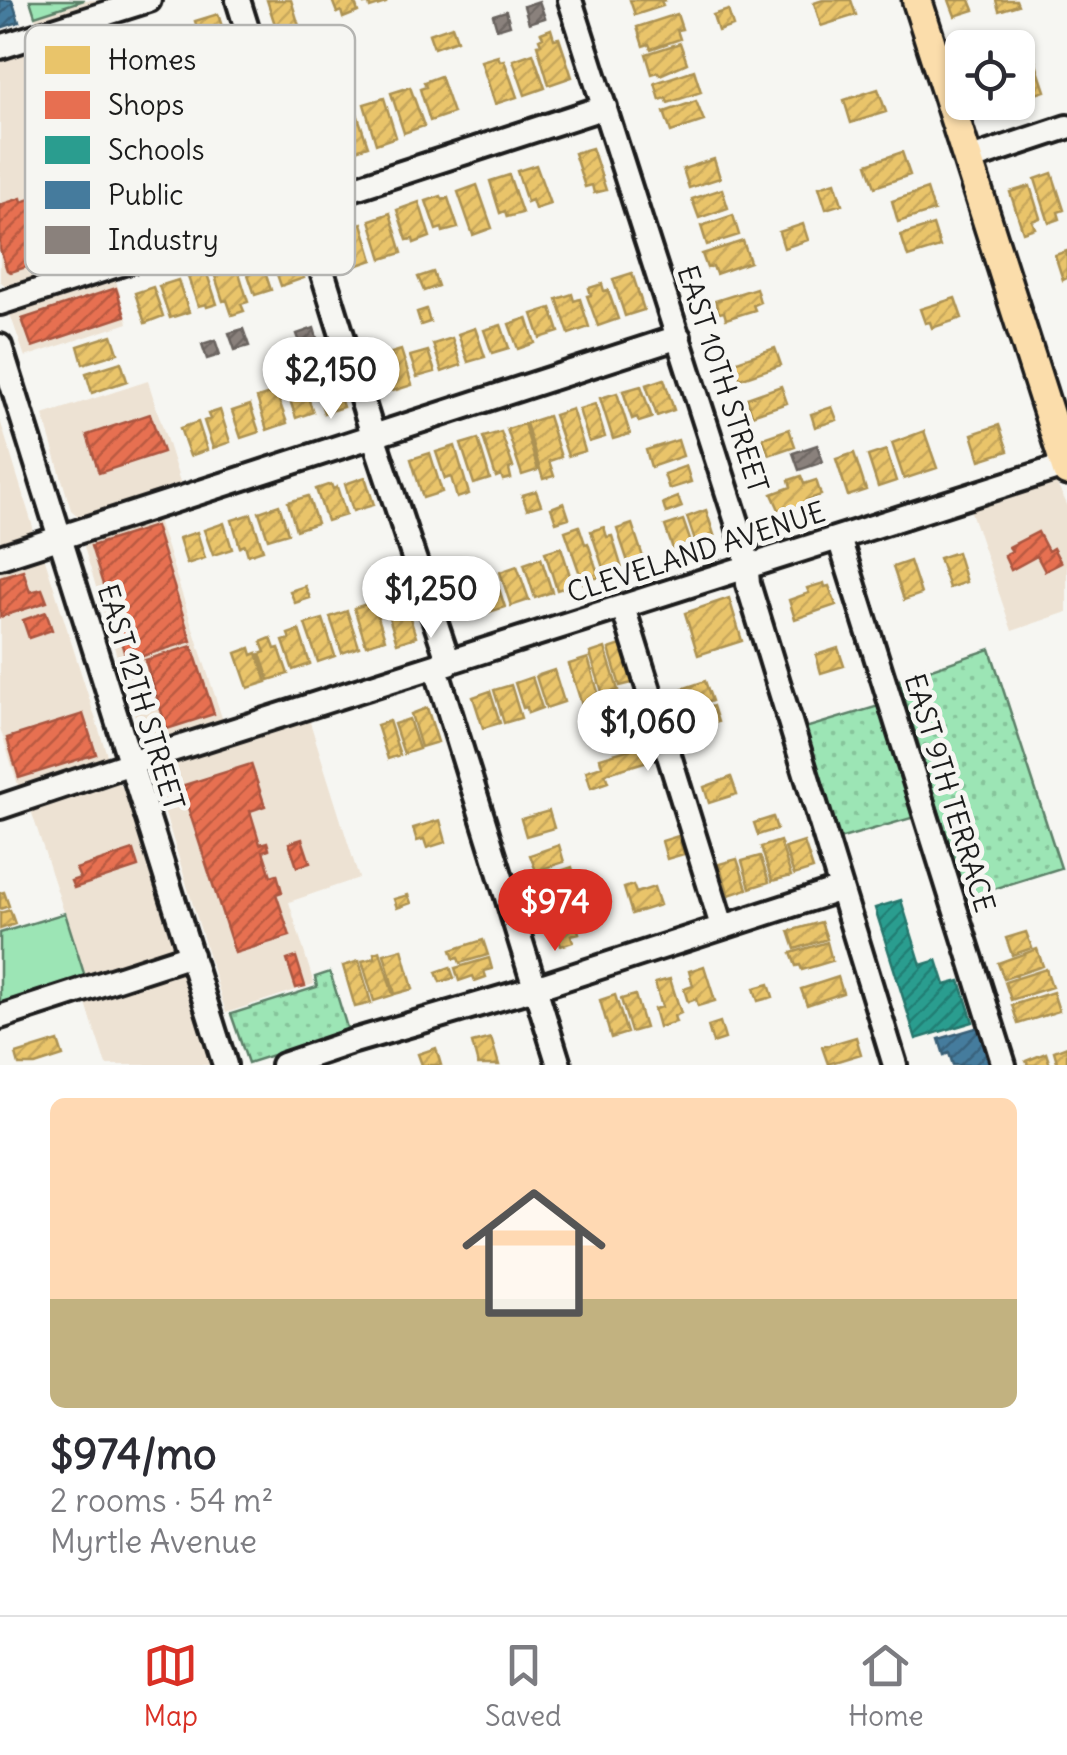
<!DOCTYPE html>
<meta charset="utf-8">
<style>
:root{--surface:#fff;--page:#f7f7f7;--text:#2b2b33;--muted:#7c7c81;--line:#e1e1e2;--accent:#d93025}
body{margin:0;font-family:Delius,sans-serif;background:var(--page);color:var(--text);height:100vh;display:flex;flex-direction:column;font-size:38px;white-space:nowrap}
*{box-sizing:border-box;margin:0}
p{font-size:32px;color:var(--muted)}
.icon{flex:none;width:55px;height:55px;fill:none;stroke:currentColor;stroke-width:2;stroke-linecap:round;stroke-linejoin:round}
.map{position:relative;height:1065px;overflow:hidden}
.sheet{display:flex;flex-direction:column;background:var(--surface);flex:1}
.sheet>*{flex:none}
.tools{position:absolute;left:945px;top:30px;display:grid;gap:20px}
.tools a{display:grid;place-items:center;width:90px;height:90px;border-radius:15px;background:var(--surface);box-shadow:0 2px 8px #0004;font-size:50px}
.price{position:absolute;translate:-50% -85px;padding:0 22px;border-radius:35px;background:#fff;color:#222;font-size:32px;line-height:65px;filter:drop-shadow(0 2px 5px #0008)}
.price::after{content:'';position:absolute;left:50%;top:60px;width:30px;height:22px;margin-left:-15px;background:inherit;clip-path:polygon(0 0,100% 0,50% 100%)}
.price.current{background:var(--accent);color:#fff}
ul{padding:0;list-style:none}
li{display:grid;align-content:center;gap:20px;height:530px;padding:0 50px}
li+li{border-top:2px solid var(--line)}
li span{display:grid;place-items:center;height:310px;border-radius:15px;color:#555}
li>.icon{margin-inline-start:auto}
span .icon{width:180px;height:180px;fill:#fffc;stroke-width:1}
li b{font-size:42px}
.tabs{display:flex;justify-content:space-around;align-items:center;height:140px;border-top:2px solid var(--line);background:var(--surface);font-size:28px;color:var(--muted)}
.tabs a{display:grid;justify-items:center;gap:5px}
.tabs .current{color:var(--accent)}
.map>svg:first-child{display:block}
</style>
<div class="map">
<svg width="1067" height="1065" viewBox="0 0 1067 1065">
<defs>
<pattern id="park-crowns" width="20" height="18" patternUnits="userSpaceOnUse" patternTransform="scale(2.5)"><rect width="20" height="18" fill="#9ce5b5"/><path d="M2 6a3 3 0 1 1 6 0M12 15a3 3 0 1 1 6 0" fill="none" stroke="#86c49b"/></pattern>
<pattern id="garden-dots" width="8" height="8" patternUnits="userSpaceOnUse" patternTransform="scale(2.5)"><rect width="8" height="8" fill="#9ce5b5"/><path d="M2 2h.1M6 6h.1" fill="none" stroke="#86c49b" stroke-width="1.8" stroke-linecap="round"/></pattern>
<pattern id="homes-hatch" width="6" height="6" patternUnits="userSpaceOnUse" patternTransform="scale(2.5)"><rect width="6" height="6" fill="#e9c46a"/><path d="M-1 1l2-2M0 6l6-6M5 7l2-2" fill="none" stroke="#c7a85b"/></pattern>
<pattern id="shops-hatch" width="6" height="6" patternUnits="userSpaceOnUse" patternTransform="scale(2.5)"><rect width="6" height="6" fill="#e76f51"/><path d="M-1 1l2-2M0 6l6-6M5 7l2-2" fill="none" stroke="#ba5a42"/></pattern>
<pattern id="schools-hatch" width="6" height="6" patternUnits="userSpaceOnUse" patternTransform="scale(2.5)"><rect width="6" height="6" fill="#2a9d8f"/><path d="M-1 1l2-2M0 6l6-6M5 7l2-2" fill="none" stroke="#237f74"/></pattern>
<pattern id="public-hatch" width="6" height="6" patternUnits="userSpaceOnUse" patternTransform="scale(2.5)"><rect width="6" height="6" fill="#457b9d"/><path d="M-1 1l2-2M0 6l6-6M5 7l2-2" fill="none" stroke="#39647f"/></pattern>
<pattern id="industry-hatch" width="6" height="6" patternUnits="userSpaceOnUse" patternTransform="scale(2.5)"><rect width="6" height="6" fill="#8a817c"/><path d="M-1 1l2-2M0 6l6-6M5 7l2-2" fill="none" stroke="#706965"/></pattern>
</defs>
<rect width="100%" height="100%" fill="#f6f6f2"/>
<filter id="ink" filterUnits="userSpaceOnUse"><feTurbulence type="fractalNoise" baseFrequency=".01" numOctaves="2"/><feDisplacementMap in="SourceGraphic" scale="20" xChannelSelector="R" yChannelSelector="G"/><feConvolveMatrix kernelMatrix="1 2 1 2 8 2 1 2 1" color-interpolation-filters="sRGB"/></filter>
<g filter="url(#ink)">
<path fill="#ede2d3" d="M29 0H119L38 26Z
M33 48 95 258 7 287 0 281V58Z
M115 277 128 323 25 357 10 314 13 309Z
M148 381 182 488 82 520 71 510 43 415Z
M0 420 33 527 31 532 24 536 0 543Z
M1046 481 1056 483 1067 504V612L1012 631 969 506Z
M158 520 224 724 148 747 143 743 84 547 87 543Z
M38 553 44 556 107 755 103 761 19 788 0 728V564Z
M309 719 359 878 289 902 314 984 226 1013 153 774 156 769Z
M114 781 120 784 124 791 172 945 169 951 86 980 30 807Z
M175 971 180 972 183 979 210 1065H106L84 998Z"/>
<path fill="#9ce5b5" stroke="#5c8068" stroke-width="2.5" d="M65 913 86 980 0 1006V933Z"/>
<path fill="url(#park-crowns)" stroke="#5c8068" stroke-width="2.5" d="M30 0H84L35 16Z"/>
<path fill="url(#garden-dots)" stroke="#5c8068" stroke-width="2.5" d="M990 649 1061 868 965 898 899 680Z
M882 705 915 817 839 839 805 728Z
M330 972 348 1031 248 1063 231 1014 317 987 315 977Z"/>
<path fill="url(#homes-hatch)" stroke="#ac9253" stroke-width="2.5" d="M267 0H291L304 42 291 46 288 38 280 40Z
M332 0H354L358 12 343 18 341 11 337 13Z
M363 0H385L386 3 370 8 369 3 364 4Z
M630 0H666L661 1 663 6 635 15Z
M823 0H851L856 15 821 26 814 3Z
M949 0H970L974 10 955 16Z
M996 0H1016L1018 5 999 11Z
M728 10 733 26 718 31 713 15Z
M218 14 230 52 214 58 213 54 206 56 195 21Z
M677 14 682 29 677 30 680 39 651 49 649 44 643 46 637 27Z
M452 26 457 40 434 48 429 34Z
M551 29 554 39 559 38 572 77 549 85 537 45 541 44 539 39 543 37 541 33Z
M680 43 687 63 660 75 658 72 652 74 646 54Z
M1031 49 1045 91 1026 97 1018 71V54Z
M533 53 545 88 525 95 513 60Z
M498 56 500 61 504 60 517 97 495 104 481 61Z
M694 70 701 92 668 103 666 98 660 100 655 83Z
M440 76 453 113 430 121 420 89 426 87 424 82Z
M410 87 424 126 404 133 391 93Z
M878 89 886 112 851 123 844 100Z
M384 98 396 137 376 144 364 104Z
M352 99 368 146 347 153 334 114 339 112 336 104Z
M696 101 704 121 671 132 664 112Z
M592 148 606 190 594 193 592 185 585 187 574 153Z
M902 152 910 175 875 187 867 164Z
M714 159 720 178 689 188 683 169Z
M536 165 550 204 535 209 532 200 527 202 517 171Z
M1052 173 1064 210 1058 212 1060 219 1049 223 1035 179Z
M509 175 522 213 507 217 505 211 500 213 490 181Z
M835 182 842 204 826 209 819 187Z
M477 185 492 228 473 235 458 192Z
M1030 186 1040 218 1032 221 1035 228 1023 232 1010 192Z
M722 189 728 208 699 218 692 199Z
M927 189 934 211 898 222 892 201Z
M441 196 443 200 448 198 458 228 443 232 442 228 436 230 426 201Z
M419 202 430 237 414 243 413 239 407 240 397 210Z
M390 213 402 253 382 259 370 220Z
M733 215 739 235 707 245 701 226Z
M362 223 373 260 358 265 357 260 352 262 341 229Z
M803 224 808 240 784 248 779 232Z
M933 225 940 247 908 257 901 235Z
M743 241 750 262 716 274 713 266 707 268 702 254Z
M282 246 285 252 294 249 304 278 281 286 269 251Z
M1067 251V278L1063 280 1055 255Z
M259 254 271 290 255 295 243 260Z
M237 266 248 302 241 304 244 311 232 315 227 300 223 301 214 273Z
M206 271 217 304 207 307 206 304 198 306 188 277Z
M433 272 438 286 424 291 418 277Z
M632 273 644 310 625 316 613 279Z
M178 280 189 312 170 318 159 286Z
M602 284 604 291 608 290 618 319 598 326 587 296 591 295 589 288Z
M153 287 163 316 145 323 135 293Z
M756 288 760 302 753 305 755 310 726 319 724 312 719 313 715 301Z
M572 294 574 301 580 299 589 327 569 334 557 299Z
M955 298 962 318 932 328 930 322 925 323 920 309Z
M551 308 559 332 540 338 532 314Z
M426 309 430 322 421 325 417 312Z
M527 318 535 343 518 349 509 324Z
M501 325 509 348 492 353 484 330Z
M475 328 485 357 468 362 458 334Z
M112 335 118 353 83 364 78 346Z
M452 338 461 365 442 372 433 344Z
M775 348 781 365 740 379 734 362Z
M401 350 412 385 393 391 383 362 392 358 391 353Z
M428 351 435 372 417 377 410 356Z
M121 362 127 381 92 393 86 373Z
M333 375 343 407 324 413 314 382Z
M664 379 674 410 657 416 646 385Z
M302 380 313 412 296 418 285 385Z
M641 386 652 418 639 422 637 417 632 419 623 391Z
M781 386 787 403 752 415 747 398Z
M276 392 287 423 267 430 257 398Z
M617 393 630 434 613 439 600 398Z
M595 404 605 437 589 442 579 409Z
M250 405 259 432 241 438 232 411Z
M832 407 837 420 815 427 811 414Z
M572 409 585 451 568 456 554 415Z
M220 410 230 442 213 448 204 421 210 419 208 414Z
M548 416 561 457 549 461 554 476 543 479 526 423Z
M198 422 207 450 190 456 180 428Z
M524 424 538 470 522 475 507 429Z
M999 425 1008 451 980 460 972 434Z
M789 429 795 446 769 455 763 438Z
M924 431 937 468 904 479 892 443Z
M501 432 513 467 509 469 511 478 503 480 501 475 496 477 483 437Z
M478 439 490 479 474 484 461 444Z
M678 440 683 456 651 467 646 450Z
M455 446 469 494 457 498 451 477 445 479 436 452Z
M886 450 896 481 878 487 868 456Z
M430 453 442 492 423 498 411 459Z
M854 453 866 490 848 496 836 459Z
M686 466 691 482 669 489 664 474Z
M801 476 804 484 816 480 821 495 807 500 808 503 798 507 800 511 785 515 781 514 772 494 791 487 789 480Z
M365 477 374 505 353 511 345 484Z
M331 484 333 489 337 487 346 515 327 521 316 489Z
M536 491 541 505 527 509 522 495Z
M308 496 317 523 296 530 288 502Z
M678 497 682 507 666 513 663 503Z
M564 503 569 518 556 522 551 508Z
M279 505 288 533 268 539 259 512Z
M706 510 716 541 697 547 687 517Z
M251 514 263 550 248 555 245 545 240 547 232 520Z
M683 520 691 543 673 549 665 526Z
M224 523 232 549 213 555 204 530Z
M632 524 645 563 630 568 617 529Z
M579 526 585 544 588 543 599 577 583 583 565 531Z
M604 527 607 537 612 536 622 569 605 574 591 531Z
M197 532 205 558 187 564 179 538Z
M561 547 573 585 557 590 545 552Z
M957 552 966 582 949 588 939 558Z
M541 558 552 592 535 598 524 564Z
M910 561 921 594 904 600 893 567Z
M517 566 529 600 511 606 500 572Z
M494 574 505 607 489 612 478 580Z
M824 583 825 587 829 586 836 605 795 619 789 600 809 593 807 588Z
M305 586 310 598 295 603 290 591Z
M473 588 480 610 464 616 456 594Z
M729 598 742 641 698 655 685 613Z
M373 602 385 639 366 645 354 608Z
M405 602 416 637 397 643 386 608Z
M347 611 359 647 342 653 330 617Z
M323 619 335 656 318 662 305 624Z
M299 630 310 664 293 670 283 641 290 639 288 634Z
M271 638 275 649 279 648 288 674 269 680 260 654 265 652 261 642Z
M624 644 636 682 620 686 609 649Z
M250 648 252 655 257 653 267 682 248 688 236 653Z
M605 648 618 690 603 695 590 653Z
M838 648 844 666 821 673 816 655Z
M588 658 600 699 582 705 569 664Z
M554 670 564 702 546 708 536 676Z
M532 677 542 708 528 713 527 707 523 708 515 683Z
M705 681 712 701 680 712 673 692Z
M511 685 521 718 504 723 494 690Z
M490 691 500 723 483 728 473 697Z
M713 706 718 722 688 732 683 716Z
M427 708 438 742 421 747 411 714Z
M409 719 419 749 404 754 394 724Z
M389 721 400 755 388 759 377 725Z
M643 745 648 761 605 774 608 782 591 788 586 771 602 766 600 758Z
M731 777 737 794 709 803 704 787Z
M549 811 554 828 526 836 521 819Z
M773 817 777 829 758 835 754 823Z
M440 820 446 842 427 848 424 839 417 841 413 828Z
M678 836 684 854 667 859 662 841Z
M780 841 791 876 772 881 761 847Z
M804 842 813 869 794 875 785 848Z
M559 845 564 862 536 871 530 855Z
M760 856 769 882 750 888 742 861Z
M737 859 747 889 729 895 719 864Z
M572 867 577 885 544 895 539 878Z
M633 885 636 893 654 887 660 905 632 914 624 888Z
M4 892 9 906 0 909V893Z
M408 895 411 903 397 908 394 899Z
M10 910 15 924 0 929V913Z
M587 914 591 926 578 930 579 933 571 935 573 942 561 946 555 925Z
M821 922 827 939 795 949 789 931Z
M1026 932 1032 948 1012 955 1006 938Z
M483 940 488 955 460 963 458 958 454 959 451 950Z
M827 942 832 961 802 970 800 965 796 966 791 953Z
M402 949 413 989 395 994 384 954Z
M1037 949 1043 966 1004 979 998 963Z
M380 951 393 995 374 1001 362 961 375 958 374 953Z
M489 958 492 969 484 971 486 977 475 981 473 976 459 981 455 968Z
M359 961 371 1003 355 1007 343 966Z
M704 966 715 1001 698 1006 696 999 688 1002 684 989 693 986 689 971Z
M450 967 454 978 440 982 436 972Z
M1046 969 1052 987 1011 1000 1005 982Z
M838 977 843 993 807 1005 801 989Z
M670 979 681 1013 674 1016 676 1022 659 1027 654 1009 662 1007 655 983Z
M769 984 773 997 758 1001 754 988Z
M1053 992 1059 1011 1018 1024 1012 1005Z
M615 995 627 1033 611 1038 600 1000Z
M635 995 645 1028 631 1032 621 999Z
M720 1022 725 1039 713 1043 708 1026Z
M856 1037 861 1054 828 1064 822 1047Z
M491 1038 499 1065H478L472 1043Z
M58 1041 63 1056 35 1065H19L16 1054Z
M1067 1046V1065H1058L1054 1051Z
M436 1048 441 1065H422L418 1054Z
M1046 1053 1050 1065H1028L1026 1061Z"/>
<path fill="url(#shops-hatch)" stroke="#aa5641" stroke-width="2.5" d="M70 186 89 247 11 272 7 270 0 249V205L21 198 22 202Z
M116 288 125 316 32 347 22 319Z
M150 414 163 452 99 473 87 435Z
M155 526 191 641 127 661 91 546Z
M1038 532 1048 551 1053 548 1061 563 1045 571 1037 556 1011 570 1004 555 1012 551 1009 547Z
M23 570 30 592 42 589 47 602 0 617V577Z
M46 612 52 630 29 638 23 620Z
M192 646 214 714 167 729 145 660Z
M83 714 96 754 19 778 7 738Z
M251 764 265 806 250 811 260 844 267 842 269 849 263 851 271 876 277 874 282 892 276 894 290 936 235 953 181 786Z
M302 839 310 863 297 867 289 843Z
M133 850 138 867 74 888 71 881 80 878 76 869Z
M296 957 305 986 296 988 287 960Z"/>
<path fill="url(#schools-hatch)" stroke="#26766c" stroke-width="2.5" d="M901 900 921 965 937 960 945 985 960 981 973 1022 916 1039 875 908Z"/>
<path fill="url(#public-hatch)" stroke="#395e76" stroke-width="2.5" d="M0 0H12L19 22 0 28Z
M979 1027 991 1065H953L949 1053 944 1055 939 1039Z"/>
<path fill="url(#industry-hatch)" stroke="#69635f" stroke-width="2.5" d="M539 1 545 18 529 23 524 6Z
M506 11 510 25 497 29 493 15Z
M314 328 319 345 303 351 297 334Z
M243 329 249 346 235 350 229 333Z
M215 340 220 355 207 359 202 344Z
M817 445 823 462 799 470 793 453Z"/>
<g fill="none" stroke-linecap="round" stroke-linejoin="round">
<g stroke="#1c1c1c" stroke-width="30">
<path id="minor" d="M238 0 373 435 449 663
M570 0 745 547 748 584 895 1065
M0 47 149 0
M968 160 1067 127
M0 303 605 107
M0 346 225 1065
M839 538 1004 1065
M0 557 679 337
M623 607 722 926
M436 668 559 1065
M0 807 131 763 1067 465
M0 1017 191 955
M283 1065 354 1041 535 988 841 889"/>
</g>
<g stroke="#1c1c1c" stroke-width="35">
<path id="major" d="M917 0 1067 471"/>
</g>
<use href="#minor" stroke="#f6f6f2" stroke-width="22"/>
<use href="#major" stroke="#fbddab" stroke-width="28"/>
</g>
</g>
<g text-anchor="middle" stroke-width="10" stroke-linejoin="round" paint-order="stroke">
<g font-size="28" fill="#1c1c1c" stroke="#f6f6f2">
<text transform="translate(723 379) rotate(72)" y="10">EAST 10TH STREET</text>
<text transform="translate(696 552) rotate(-18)" y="10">CLEVELAND AVENUE</text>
<text transform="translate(141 697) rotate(73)" y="10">EAST 12TH STREET</text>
<text transform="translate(950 793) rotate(73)" y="10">EAST 9TH TERRACE</text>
</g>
</g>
<rect x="25" y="25" width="330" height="250" rx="15" fill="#f6f6f2" stroke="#b5b5b2" stroke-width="2.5"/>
<rect x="45" y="46" width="45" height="28" fill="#e9c46a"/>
<rect x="45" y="91" width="45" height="28" fill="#e76f51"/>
<rect x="45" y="136" width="45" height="28" fill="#2a9d8f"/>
<rect x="45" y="181" width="45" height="28" fill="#457b9d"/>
<rect x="45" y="226" width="45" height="28" fill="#8a817c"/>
<g font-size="28" fill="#1c1c1c">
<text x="108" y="70">Homes</text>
<text x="108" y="115">Shops</text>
<text x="108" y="160">Schools</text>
<text x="108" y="205">Public</text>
<text x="108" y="250">Industry</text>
</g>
</svg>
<div class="tools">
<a><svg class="icon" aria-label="locate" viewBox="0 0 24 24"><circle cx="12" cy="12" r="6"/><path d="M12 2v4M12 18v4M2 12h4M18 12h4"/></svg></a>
</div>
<b class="price" style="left:331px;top:422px">$2,150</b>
<b class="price" style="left:431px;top:641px">$1,250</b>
<b class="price" style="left:648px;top:774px">$1,060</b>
<b class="price current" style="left:555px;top:954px">$974</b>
</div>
<section class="sheet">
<ul>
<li><span style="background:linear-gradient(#ffd9b3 65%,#c2b280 0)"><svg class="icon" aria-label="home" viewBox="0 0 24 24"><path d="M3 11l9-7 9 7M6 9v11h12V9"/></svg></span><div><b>$974/mo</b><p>2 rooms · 54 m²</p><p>Myrtle Avenue</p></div></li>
</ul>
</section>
<nav class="tabs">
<a class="current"><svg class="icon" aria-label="map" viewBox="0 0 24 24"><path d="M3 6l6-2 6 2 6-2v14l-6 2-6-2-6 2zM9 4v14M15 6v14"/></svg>Map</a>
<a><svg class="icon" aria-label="saved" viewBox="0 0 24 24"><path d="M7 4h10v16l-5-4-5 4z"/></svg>Saved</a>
<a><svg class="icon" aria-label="home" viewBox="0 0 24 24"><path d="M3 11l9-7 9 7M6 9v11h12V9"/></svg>Home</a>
</nav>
